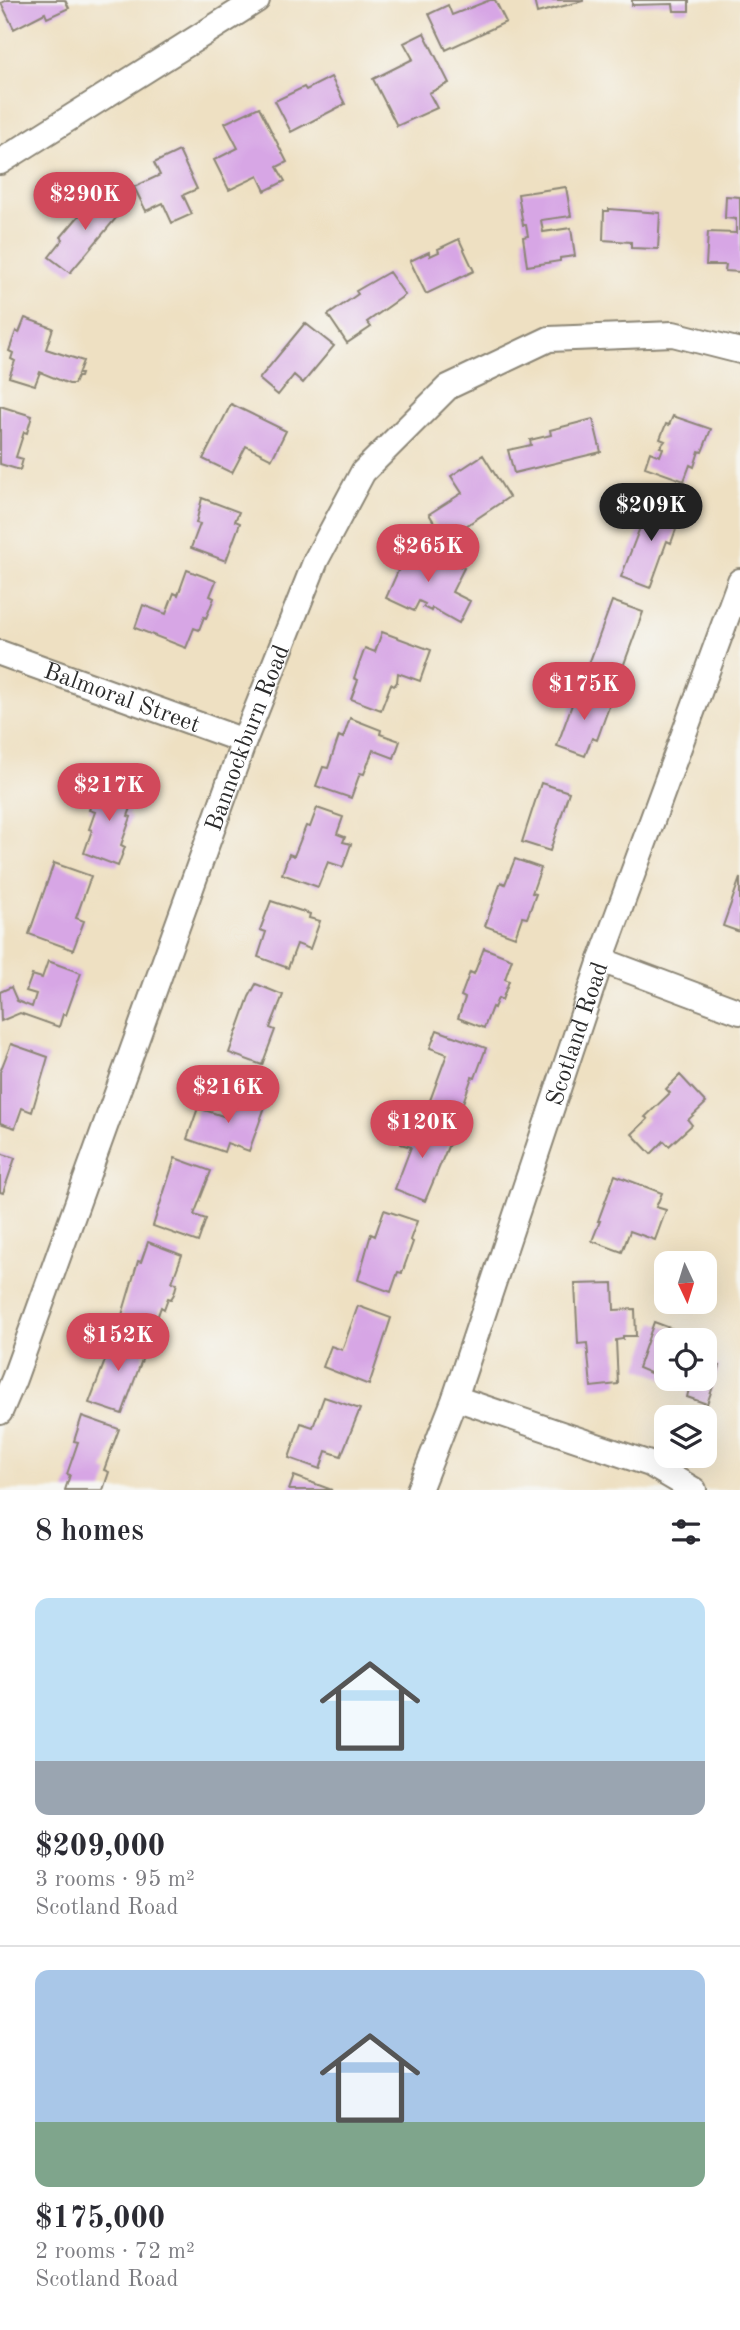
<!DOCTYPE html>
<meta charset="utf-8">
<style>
:root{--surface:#fff;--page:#f2f2f3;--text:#2b2b33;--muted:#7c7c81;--line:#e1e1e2;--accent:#d1495b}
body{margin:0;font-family:"Old Standard TT",serif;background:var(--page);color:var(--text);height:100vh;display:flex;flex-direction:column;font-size:26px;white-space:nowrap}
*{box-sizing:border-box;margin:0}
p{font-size:23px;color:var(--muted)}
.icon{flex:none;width:38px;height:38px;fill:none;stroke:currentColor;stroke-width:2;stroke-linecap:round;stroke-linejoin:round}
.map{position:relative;height:1490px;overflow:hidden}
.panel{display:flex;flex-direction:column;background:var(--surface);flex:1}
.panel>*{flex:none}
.needle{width:46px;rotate:176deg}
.tools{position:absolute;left:654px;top:1251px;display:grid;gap:14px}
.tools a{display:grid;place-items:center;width:63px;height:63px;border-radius:14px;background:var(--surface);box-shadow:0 7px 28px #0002;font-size:35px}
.price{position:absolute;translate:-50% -60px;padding:0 16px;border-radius:24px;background:var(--accent);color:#fff;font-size:23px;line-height:46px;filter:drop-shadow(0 2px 4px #0008)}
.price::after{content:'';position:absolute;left:50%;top:42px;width:21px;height:16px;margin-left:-10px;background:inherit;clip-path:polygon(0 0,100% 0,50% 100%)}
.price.active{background:#222;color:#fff}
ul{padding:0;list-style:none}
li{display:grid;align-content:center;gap:14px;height:371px;padding:0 35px}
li+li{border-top:2px solid var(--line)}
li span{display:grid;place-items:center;height:217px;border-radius:14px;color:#555}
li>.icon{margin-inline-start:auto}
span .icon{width:126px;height:126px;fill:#fffc;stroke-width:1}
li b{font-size:30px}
h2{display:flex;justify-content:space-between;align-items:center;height:84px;padding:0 35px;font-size:30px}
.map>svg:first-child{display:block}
</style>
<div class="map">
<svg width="740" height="1490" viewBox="0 0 740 1490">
<rect width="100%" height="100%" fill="#f6f6f2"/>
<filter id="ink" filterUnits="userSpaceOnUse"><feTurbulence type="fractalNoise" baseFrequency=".0143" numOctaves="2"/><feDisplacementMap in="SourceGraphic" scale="14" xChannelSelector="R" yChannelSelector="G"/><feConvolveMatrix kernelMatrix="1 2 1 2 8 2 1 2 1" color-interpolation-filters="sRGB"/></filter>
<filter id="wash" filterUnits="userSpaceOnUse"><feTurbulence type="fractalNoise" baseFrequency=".00686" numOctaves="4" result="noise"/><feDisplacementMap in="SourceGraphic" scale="28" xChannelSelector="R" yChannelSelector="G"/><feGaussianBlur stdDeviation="1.57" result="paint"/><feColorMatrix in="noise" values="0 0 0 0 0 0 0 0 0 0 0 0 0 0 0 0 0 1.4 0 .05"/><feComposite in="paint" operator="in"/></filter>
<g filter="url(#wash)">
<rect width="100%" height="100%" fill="#eee0c2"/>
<g id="blocks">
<path fill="#d7a6e5" d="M7 0H65L69 8 47 18 45 13 14 29 1 3Z
M490 0H495L506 22 446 50 429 14 448 5 452 15Z
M534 0H583V1L537 13Z
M632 0H689V11H674L673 4 632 5Z
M424 33 449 83 429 93 437 108 397 126 373 79 413 59 404 43Z
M331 77 345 104 291 132 275 101 304 87 306 90Z
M259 107 287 162 277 167 285 181 265 191 258 176 229 190 214 160 238 148 225 123Z
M179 151 197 189 183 195 192 214 172 223 163 203 146 211 134 187 160 175 154 163Z
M566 187 571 216 541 220 543 232 571 228 575 256 560 258V261L527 266 523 237 528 236 526 225H523L518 194Z
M99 192 122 211 70 273 49 257 63 239 61 237Z
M726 196 740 197V272L725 271 726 265H706L708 232 736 233V219L725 218Z
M609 209 660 213 658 249 631 248V242L603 240 604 211H609Z
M459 239 474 271 426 294 410 261 429 252 430 256 439 252 438 249Z
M389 272 405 295 367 322 371 327 347 343 328 315 358 294 356 291Z
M25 318 53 328 46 349 83 361 78 374H81L80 377H77L74 384H69L40 372 35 385 9 377 15 361 11 359 13 353 9 351 16 331 19 333Z
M305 323 334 346 303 383 294 375 278 395 259 379Z
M231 404 286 431 272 459 246 446 232 473 203 459Z
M0 406 32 416 27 433 24 432 16 457 23 459 20 470 0 464Z
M673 416 711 429 702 452 699 451 694 467 690 465 684 481 645 467 650 452 660 456 663 448 660 447 665 441 660 439 666 424 669 425Z
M593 419 601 452 514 473 508 450 531 445 530 440 551 435 550 430Z
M483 455 509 497 445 540 429 514 462 493 451 476Z
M202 498 239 512 235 521 240 523 226 561 191 548 200 524 196 523Z
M651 499 678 509 675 519 679 521 671 543 667 541 650 588 621 577Z
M412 545 464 568 452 592 470 601 459 623 432 608 431 611 423 607 425 604 419 601 414 611 386 598 405 555 407 556Z
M187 570 216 581 210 596 214 598 206 618 204 617 199 630 194 628 186 648 135 628 143 605 166 614 174 593 178 595Z
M612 601 643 612 620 675 589 664Z
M382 632 431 650 420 681 398 673 397 682 394 686 391 684 381 710 351 699 358 680 354 678 365 648 375 652Z
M578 688 611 701 597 740 592 738 585 756 557 746Z
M350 718 381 730 380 734 400 741 394 758 373 750 364 774 360 773 351 798 316 786 323 767 328 768 339 736 343 738Z
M100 782 136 795 128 816 131 817 121 845 125 847 118 866 84 853 92 830 89 829 95 812 89 810Z
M541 783 569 792 550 851 522 842Z
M317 808 343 817 337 834 345 837 343 842 351 844 343 867 328 862 318 887 282 874 289 854 294 856 306 826 310 827Z
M515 859 541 868 532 893 536 894 527 918 522 917 515 937 485 926 501 882 505 884Z
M54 863 91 876 76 918 84 921 73 950 29 934Z
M740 878V932L723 926Z
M271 901 310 914 309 918 320 921 310 949 297 944 288 968 258 957 266 932 260 930Z
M484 948 512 959 505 979 509 981 502 1000 498 998 494 1008 492 1007 484 1028 458 1018 465 998 461 996 470 972 474 974Z
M48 961 81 973 66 1015 63 1014 59 1027 20 1013 1 1021 0 992 11 987 17 1001 32 1007 36 994 26 991 32 975 42 978Z
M256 984 283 995 270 1028 275 1030 262 1065 229 1053 249 997Z
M437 1030 486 1048 475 1078 472 1077 458 1117 428 1106 447 1054 430 1048Z
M11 1044 48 1057 32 1112 22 1108 15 1128 0 1123V1072Z
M680 1075 706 1103 688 1120 692 1125 669 1146 664 1141 651 1154 632 1134 648 1119 645 1117 670 1093 666 1089Z
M234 1093 266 1104 249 1151 227 1143 224 1152 187 1139 198 1108 226 1117Z
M409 1122 452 1137 425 1201 395 1189 411 1147 401 1144Z
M0 1153 15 1158 3 1193 0 1192Z
M175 1158 211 1171 194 1215 206 1219 198 1242 153 1226Z
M615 1175 662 1193 656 1207 666 1210 655 1240 630 1231 622 1252 592 1241 600 1221H598Z
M384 1210 417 1221 410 1240 413 1242 402 1273 398 1272 391 1292 358 1280 371 1234 375 1236Z
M148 1242 182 1255 172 1282 177 1283 174 1294 171 1299 168 1298 164 1309 161 1307 154 1326 122 1315 138 1261 141 1262Z
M613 1283 614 1310 635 1309 636 1336H623V1339L616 1340 618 1384 591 1387 587 1343 578 1344 575 1284Z
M358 1306 391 1318 369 1385 323 1367 331 1346 342 1350Z
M654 1322 681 1332 678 1340H667V1379H705V1361L720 1366 707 1404 687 1397 689 1389 638 1368Z
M112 1333 147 1346 122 1414 89 1403 106 1358 103 1357Z
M324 1397 360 1409 341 1456 326 1451 320 1469 289 1458 301 1423 313 1427Z
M82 1416 119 1429 104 1470 109 1472 103 1490H65L70 1475 67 1474 78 1442 74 1441Z
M294 1476 332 1490H289Z"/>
</g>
</g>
<g filter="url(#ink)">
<use href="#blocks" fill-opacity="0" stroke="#8c8676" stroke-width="2"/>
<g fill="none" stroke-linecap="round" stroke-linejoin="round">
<g stroke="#8c8676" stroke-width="28">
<g id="minor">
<path d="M0 162 257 0"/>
<path id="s1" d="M0 653 244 741"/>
<path d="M601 960 740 1012"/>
<path d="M455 1398 650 1464 694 1490"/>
<path id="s2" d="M0 1412 14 1379 244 741 316 560 363 472 448 387 549 339 673 334 740 351"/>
<path id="s3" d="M419 1490 455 1398 601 960 740 581"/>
</g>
</g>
<use href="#minor" stroke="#fff" stroke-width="24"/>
</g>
</g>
<g text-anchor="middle" stroke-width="5" stroke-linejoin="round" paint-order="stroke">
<g font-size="24" fill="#2b2b2b" stroke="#f6f6f2">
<text dy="8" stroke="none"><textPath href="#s1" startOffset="130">Balmoral Street</textPath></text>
<text dy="8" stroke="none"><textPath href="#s2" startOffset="718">Bannockburn Road</textPath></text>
<text dy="8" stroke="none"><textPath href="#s3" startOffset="483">Scotland Road</textPath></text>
</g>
</g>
</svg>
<div class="tools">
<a><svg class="needle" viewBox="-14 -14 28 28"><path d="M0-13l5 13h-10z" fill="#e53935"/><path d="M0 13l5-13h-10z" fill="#7c7c81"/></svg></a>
<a><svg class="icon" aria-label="locate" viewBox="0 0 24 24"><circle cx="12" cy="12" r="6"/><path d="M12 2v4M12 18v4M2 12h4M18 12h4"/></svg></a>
<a><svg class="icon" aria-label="layers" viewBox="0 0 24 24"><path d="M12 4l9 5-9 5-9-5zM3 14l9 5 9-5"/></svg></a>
</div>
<b class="price" style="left:85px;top:232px">$290K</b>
<b class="price active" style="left:651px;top:543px">$209K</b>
<b class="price" style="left:428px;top:584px">$265K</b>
<b class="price" style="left:584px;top:722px">$175K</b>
<b class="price" style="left:109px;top:823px">$217K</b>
<b class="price" style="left:228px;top:1125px">$216K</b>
<b class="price" style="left:422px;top:1160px">$120K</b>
<b class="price" style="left:118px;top:1373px">$152K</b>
</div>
<section class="panel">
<h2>8 homes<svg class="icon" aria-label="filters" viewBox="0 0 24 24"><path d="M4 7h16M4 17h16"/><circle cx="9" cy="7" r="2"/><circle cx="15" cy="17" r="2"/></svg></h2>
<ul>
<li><span style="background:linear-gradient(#bfe0f5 75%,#9aa5b1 0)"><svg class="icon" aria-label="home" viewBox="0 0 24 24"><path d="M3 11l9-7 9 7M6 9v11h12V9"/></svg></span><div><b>$209,000</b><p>3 rooms · 95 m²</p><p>Scotland Road</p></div></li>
<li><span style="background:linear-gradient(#a9c7e8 70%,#7fa58c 0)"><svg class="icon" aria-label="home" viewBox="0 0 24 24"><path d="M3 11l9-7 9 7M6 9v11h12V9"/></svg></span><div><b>$175,000</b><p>2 rooms · 72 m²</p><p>Scotland Road</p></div></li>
</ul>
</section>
